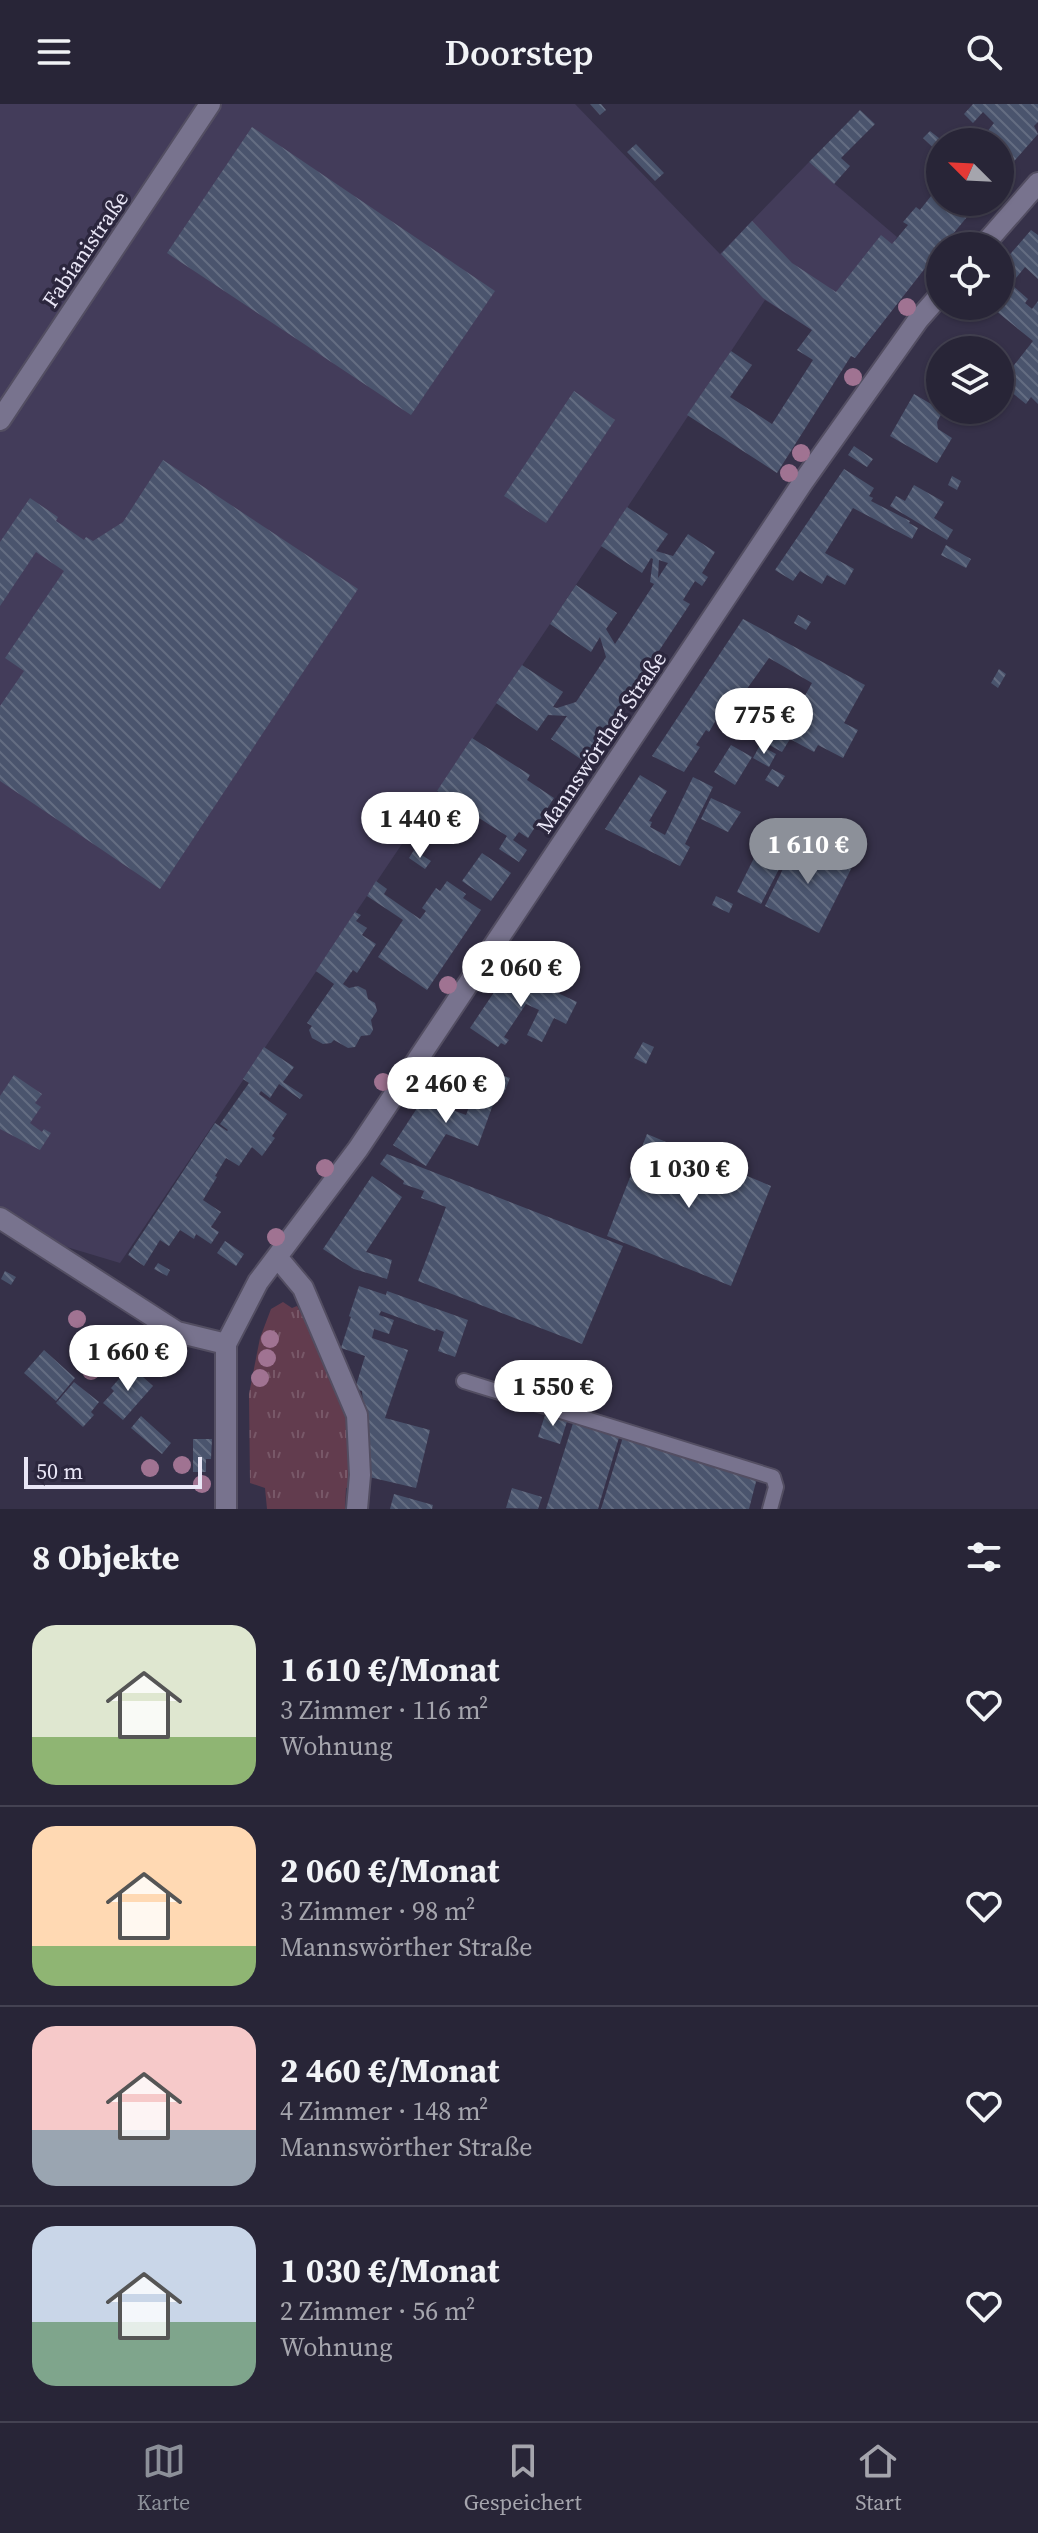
<!DOCTYPE html>
<html lang="de">
<meta charset="utf-8">
<style>
:root{--surface:#282537;--page:#302d3f;--text:#f1f3f6;--muted:#a5a5ad;--line:#444252;--accent:#8c9099}
body{margin:0;font-family:"Source Serif 4",serif;background:var(--page);color:var(--text);height:100vh;display:flex;flex-direction:column;font-size:30px;white-space:nowrap}
*{box-sizing:border-box;margin:0}
p{font-size:26px;color:var(--muted)}
.icon{flex:none;width:44px;height:44px;fill:none;stroke:currentColor;stroke-width:2;stroke-linecap:round;stroke-linejoin:round}
.map{position:relative;height:1405px;overflow:hidden}
.side{display:flex;flex-direction:column;background:var(--surface);flex:1}
.side>*{flex:none}
.needle{width:52px;rotate:294deg}
.tools{position:absolute;left:926px;top:24px;display:grid;gap:16px}
.tools a{display:grid;place-items:center;width:88px;height:88px;border-radius:50%;background:var(--surface);box-shadow:0 2px 6px #0004,0 0 0 2px var(--line);font-size:40px}
.scale{position:absolute;left:24px;bottom:20px;width:178px;box-sizing:border-box;padding-left:8px;border:4px solid #e9e6f6;border-top:0;font-size:22px;line-height:28px;white-space:nowrap;color:#e9e6f6;-webkit-text-stroke:6px #2c273e;paint-order:stroke}
.price{position:absolute;translate:-50% -68px;padding:0 18px;border-radius:28px;background:#fff;color:#222;font-size:26px;line-height:52px;filter:drop-shadow(0 2px 4px #0008)}
.price::after{content:'';position:absolute;left:50%;top:48px;width:24px;height:18px;margin-left:-12px;background:inherit;clip-path:polygon(0 0,100% 0,50% 100%)}
.price.selected{background:var(--accent);color:#fff}
ul{padding:0;list-style:none}
li{display:flex;align-items:center;gap:24px;height:200px;padding:0 32px}
li+li{border-top:2px solid var(--line)}
li span{display:grid;place-items:center;flex:none;width:224px;height:160px;border-radius:24px;color:#555}
li>.icon{margin-inline-start:auto}
span .icon{width:96px;height:96px;fill:#fffc;stroke-width:1}
li b{font-size:34px}
h2{display:flex;justify-content:space-between;align-items:center;height:96px;padding:0 32px;font-size:34px}
header{display:flex;justify-content:space-between;align-items:center;height:104px;padding:0 32px;background:var(--surface);font-size:36px;font-weight:600}
.tab-bar{display:flex;justify-content:space-around;align-items:center;height:112px;border-top:2px solid var(--line);background:var(--surface);font-size:22px;color:var(--muted)}
.tab-bar a{display:grid;justify-items:center;gap:4px}
.tab-bar .selected{color:var(--accent)}
.map>svg:first-child{display:block}
</style>
<header><svg class="icon" aria-label="menu" viewBox="0 0 24 24"><path d="M4 6h16M4 12h16M4 18h16"/></svg>Doorstep<svg class="icon" aria-label="search" viewBox="0 0 24 24"><circle cx="10" cy="10" r="6"/><path d="M15 15l6 6"/></svg></header>
<div class="map">
<svg width="1038" height="1405" viewBox="0 0 1038 1405">
<defs>
<pattern id="grass-tufts" width="24" height="20" patternUnits="userSpaceOnUse" patternTransform="scale(2)"><rect width="24" height="20" fill="#623c4e"/><path d="M3 7l-1-3M5 7V3M7 7l1-3M15 17l-1-3M17 17v-4M19 17l1-3" fill="none" stroke="#785868"/></pattern>
<pattern id="building-back-hatch" width="6" height="6" patternUnits="userSpaceOnUse" patternTransform="scale(2)"><rect width="6" height="6" fill="#4a546d"/><path d="M-1 5l2 2M0 0l6 6M5-1l2 2" fill="none" stroke="#646d82"/></pattern>
</defs>
<rect width="100%" height="100%" fill="#363149"/>
<path fill="#433c5a" d="M0 0H575L720 150 809 58 897 133 893 140 922 168 855 254 765 196 550 520 120 1159 0 1123Z"/>
<path fill="url(#grass-tufts)" d="M283 1198 292 1204 297 1202C318 1236 337 1274 347 1313 352 1335 351 1360 353 1383L346 1384 345 1405H267L265 1384 250 1379 249 1290 260 1234 271 1205Z"/>
<path fill="url(#building-back-hatch)" fill-rule="evenodd" d="M590 0H601L606 6 600 11Z
M973 0H1038V18L1034 22 1038 30 1000 73V38H979L994 19 983 8 973 19 964 10Z
M860 6 875 20 841 54 850 62 834 80 809 58Z
M252 23 495 187 411 311 167 149Z
M930 27 944 38H940V50L923 34Z
M636 40 664 69 655 77 627 48Z
M935 87 940 91V98H948L967 113 943 142H940V145L855 254 851 252 777 369 687 311 731 247 752 261 730 293 772 320 813 256 797 246 812 226 763 194 721 150 752 117 792 159 836 188 881 131 892 140 908 121 903 118 916 103 920 106Z
M1031 126 1038 131V175L1025 163 1011 180 1028 195 1025 199 1032 205 1038 197V300L1031 293 1026 300 1000 279 1033 237 990 202H1000V162Z
M574 287 615 316 546 419 504 392Z
M914 290 943 307 937 318 938 325 952 334 937 359 890 332Z
M854 342 873 355 867 363 848 351Z
M163 356 358 485 160 785 0 677V602L24 567 5 554 64 467 36 448 0 502V438L30 394 58 413 56 417 84 436 86 433 93 437 123 418Z
M844 365 874 384 869 392 873 394 871 397 910 417 909 419 918 424 912 435 853 404 825 449 854 465 845 481 827 471 822 480 800 467 793 477 775 466Z
M952 372 961 377 957 386 948 381Z
M914 381 944 398 934 414 953 426 947 436 890 402 896 392 905 397Z
M627 403 668 430 656 447 673 452 688 430 715 448 702 469 708 473 702 482 695 477 683 496 690 500 585 658 551 635 567 612 548 611 537 627 496 599 522 561 563 588 553 603 557 604 576 598 606 553 600 533 591 548 550 520 576 481 617 509 606 525 615 540 654 480 650 478 653 455 651 454 642 469 601 442ZM659 456 668 459 658 474Z
M946 441 971 455 966 464 941 451Z
M798 511 811 518 806 526 794 519Z
M743 515 865 581 844 619 858 626 843 654 818 641 814 648 790 635 782 648 762 637 773 616 787 624 812 579 769 554 726 614 719 611 709 628 706 626 696 641 700 643 684 668 652 652Z
M999 565 1006 570 998 584 991 579Z
M472 634 530 671 527 676 554 694 528 734 519 728 513 736 527 746 519 758 499 745 507 732 437 687Z
M731 641 752 653 735 681 714 668Z
M760 641 776 650 769 663 753 654Z
M772 665 785 672 778 683 765 676Z
M640 671 667 687 649 717 652 718 650 723 665 731 693 673 713 683 685 740 690 743 680 762 605 725Z
M711 694 741 708 728 728 701 715Z
M769 724 794 736 761 800 737 788Z
M797 736 852 763 819 829 765 802Z
M414 746 431 757 425 765 409 754Z
M482 749 511 769 491 797 462 777Z
M376 777 387 785 384 790 420 815 426 807 422 804 436 784 440 787 447 777 466 790 463 794 481 806 427 886 378 853 403 816 367 792Z
M716 792 733 800 729 809 712 801Z
M355 808 361 811 356 817 367 824 362 831 376 840 357 869 353 866 343 880 349 884 358 882 366 886 368 895 375 899 377 907 371 916 373 926 370 931 361 932 355 943 348 944 334 936 331 939 323 940 312 934 309 926 312 922 307 919 334 880 316 867Z
M509 866 577 898 566 920 554 914 542 938 527 931 539 906 526 900 504 933 509 936 505 941 501 939 498 943 470 924Z
M643 938 654 943 646 960 634 954Z
M264 943 294 963 283 978 303 991 300 995 279 980 270 994 261 987 259 990 287 1010 272 1032 275 1034 262 1052 252 1043 239 1062 226 1054 215 1072 217 1073 203 1096 221 1108 211 1123 219 1128 211 1140 196 1130 194 1135 180 1126 169 1142 160 1136 144 1162 128 1151 215 1019 227 1027 228 1026 220 1020 249 979 243 975Z
M14 971 42 990 35 999 41 1003 30 1019 42 1028 44 1025 51 1029 40 1046 0 1025V992Z
M504 972 510 974 504 989 498 986Z
M479 977 499 984 478 1042 446 1030 426 1062 393 1041 423 995 466 1011Z
M647 1030 771 1082 731 1182 607 1132Z
M387 1050 623 1142 582 1240 418 1177 446 1103 421 1094 424 1087 403 1080 404 1077 380 1060Z
M372 1072 402 1093 366 1148 392 1156 387 1175 354 1165 323 1145Z
M225 1137 244 1150 236 1162 217 1149Z
M158 1159 170 1166 167 1172 154 1165Z
M5 1167 16 1173 11 1181 1 1175Z
M359 1182 386 1191 387 1187 468 1216 455 1253 438 1247 444 1228 436 1225 435 1227 381 1207 379 1211 394 1216 389 1230 374 1225 372 1234 408 1246 385 1314 430 1326 416 1384 369 1373 362 1287 355 1285 365 1252 341 1244 351 1213 349 1212Z
M44 1246 75 1274 56 1297 24 1269Z
M132 1260 135 1263 134 1265 153 1282 123 1316 103 1299 114 1287 111 1284Z
M74 1278 99 1298 91 1308 94 1311 83 1323 56 1299Z
M546 1308 568 1314 560 1340 538 1333Z
M141 1312 171 1339 162 1350 131 1324Z
M574 1316 620 1330 598 1405H546Z
M623 1333 757 1374 749 1405H601Z
M193 1335H212L211 1355H206V1368H193Z
M512 1384 542 1393 538 1405 506 1404Z
M394 1390 433 1401 432 1405H390Z"/>
<g fill="none" stroke-linecap="round" stroke-linejoin="round">
<g stroke="#534e62" stroke-width="18">
<path id="lane" d="M464 1277 773 1373 776 1383 770 1405"/>
</g>
<g stroke="#534e62" stroke-width="24">
<path id="street" d="M983 142 1038 79
M0 316 210 0
M0 1114 177 1228 226 1240
M277 1153 303 1184 357 1311 360 1371 357 1405
M226 1405V1240L258 1178 358 1045 803 378 918 216 940 191"/>
</g>
<use href="#lane" stroke="#78738e" stroke-width="14"/>
<use href="#street" stroke="#78738e" stroke-width="20"/>
</g>
<g fill="#a07392">
<circle cx="907" cy="203" r="9"/>
<circle cx="853" cy="273" r="9"/>
<circle cx="801" cy="349" r="9"/>
<circle cx="789" cy="369" r="9"/>
<circle cx="448" cy="881" r="9"/>
<circle cx="383" cy="978" r="9"/>
<circle cx="325" cy="1064" r="9"/>
<circle cx="276" cy="1133" r="9"/>
<circle cx="77" cy="1215" r="9"/>
<circle cx="270" cy="1235" r="9"/>
<circle cx="267" cy="1254" r="9"/>
<circle cx="91" cy="1267" r="9"/>
<circle cx="260" cy="1274" r="9"/>
<circle cx="182" cy="1361" r="9"/>
<circle cx="150" cy="1364" r="9"/>
<circle cx="202" cy="1380" r="9"/>
</g>
<g text-anchor="middle" stroke-width="7" stroke-linejoin="round" paint-order="stroke">
<g font-size="22" fill="#e9e6f6" stroke="#2c273e">
<text transform="translate(85 145) rotate(-56)" y="8">Fabianistraße</text>
<text transform="translate(601 638) rotate(-56)" y="8">Mannswörther Straße</text>
</g>
</g>
</svg>
<div class="tools">
<a><svg class="needle" viewBox="-14 -14 28 28"><path d="M0-13l5 13h-10z" fill="#e53935"/><path d="M0 13l5-13h-10z" fill="#a5a5ad"/></svg></a>
<a><svg class="icon" aria-label="locate" viewBox="0 0 24 24"><circle cx="12" cy="12" r="6"/><path d="M12 2v4M12 18v4M2 12h4M18 12h4"/></svg></a>
<a><svg class="icon" aria-label="layers" viewBox="0 0 24 24"><path d="M12 4l9 5-9 5-9-5zM3 14l9 5 9-5"/></svg></a>
</div>
<div class="scale">50 m</div>
<b class="price" style="left:764px;top:652px">775 €</b>
<b class="price" style="left:420px;top:756px">1 440 €</b>
<b class="price selected" style="left:808px;top:782px">1 610 €</b>
<b class="price" style="left:521px;top:905px">2 060 €</b>
<b class="price" style="left:446px;top:1021px">2 460 €</b>
<b class="price" style="left:689px;top:1106px">1 030 €</b>
<b class="price" style="left:128px;top:1289px">1 660 €</b>
<b class="price" style="left:553px;top:1324px">1 550 €</b>
</div>
<section class="side">
<h2>8 Objekte<svg class="icon" aria-label="filters" viewBox="0 0 24 24"><path d="M4 7h16M4 17h16"/><circle cx="9" cy="7" r="2"/><circle cx="15" cy="17" r="2"/></svg></h2>
<ul>
<li><span style="background:linear-gradient(#dfe7d0 70%,#8fb573 0)"><svg class="icon" aria-label="home" viewBox="0 0 24 24"><path d="M3 11l9-7 9 7M6 9v11h12V9"/></svg></span><div><b>1 610 €/Monat</b><p>3 Zimmer · 116 m²</p><p>Wohnung</p></div><svg class="icon" aria-label="heart" viewBox="0 0 24 24"><path d="M12 20l-8-8c-3-5 5-10 8-4 3-6 11-1 8 4z"/></svg></li>
<li><span style="background:linear-gradient(#ffd9b3 75%,#8fb573 0)"><svg class="icon" aria-label="home" viewBox="0 0 24 24"><path d="M3 11l9-7 9 7M6 9v11h12V9"/></svg></span><div><b>2 060 €/Monat</b><p>3 Zimmer · 98 m²</p><p>Mannswörther Straße</p></div><svg class="icon" aria-label="heart" viewBox="0 0 24 24"><path d="M12 20l-8-8c-3-5 5-10 8-4 3-6 11-1 8 4z"/></svg></li>
<li><span style="background:linear-gradient(#f6c9c9 65%,#9aa5b1 0)"><svg class="icon" aria-label="home" viewBox="0 0 24 24"><path d="M3 11l9-7 9 7M6 9v11h12V9"/></svg></span><div><b>2 460 €/Monat</b><p>4 Zimmer · 148 m²</p><p>Mannswörther Straße</p></div><svg class="icon" aria-label="heart" viewBox="0 0 24 24"><path d="M12 20l-8-8c-3-5 5-10 8-4 3-6 11-1 8 4z"/></svg></li>
<li><span style="background:linear-gradient(#c9d6e8 60%,#7fa58c 0)"><svg class="icon" aria-label="home" viewBox="0 0 24 24"><path d="M3 11l9-7 9 7M6 9v11h12V9"/></svg></span><div><b>1 030 €/Monat</b><p>2 Zimmer · 56 m²</p><p>Wohnung</p></div><svg class="icon" aria-label="heart" viewBox="0 0 24 24"><path d="M12 20l-8-8c-3-5 5-10 8-4 3-6 11-1 8 4z"/></svg></li>
</ul>
</section>
<nav class="tab-bar">
<a class="selected"><svg class="icon" aria-label="map" viewBox="0 0 24 24"><path d="M3 6l6-2 6 2 6-2v14l-6 2-6-2-6 2zM9 4v14M15 6v14"/></svg>Karte</a>
<a><svg class="icon" aria-label="saved" viewBox="0 0 24 24"><path d="M7 4h10v16l-5-4-5 4z"/></svg>Gespeichert</a>
<a><svg class="icon" aria-label="home" viewBox="0 0 24 24"><path d="M3 11l9-7 9 7M6 9v11h12V9"/></svg>Start</a>
</nav>
